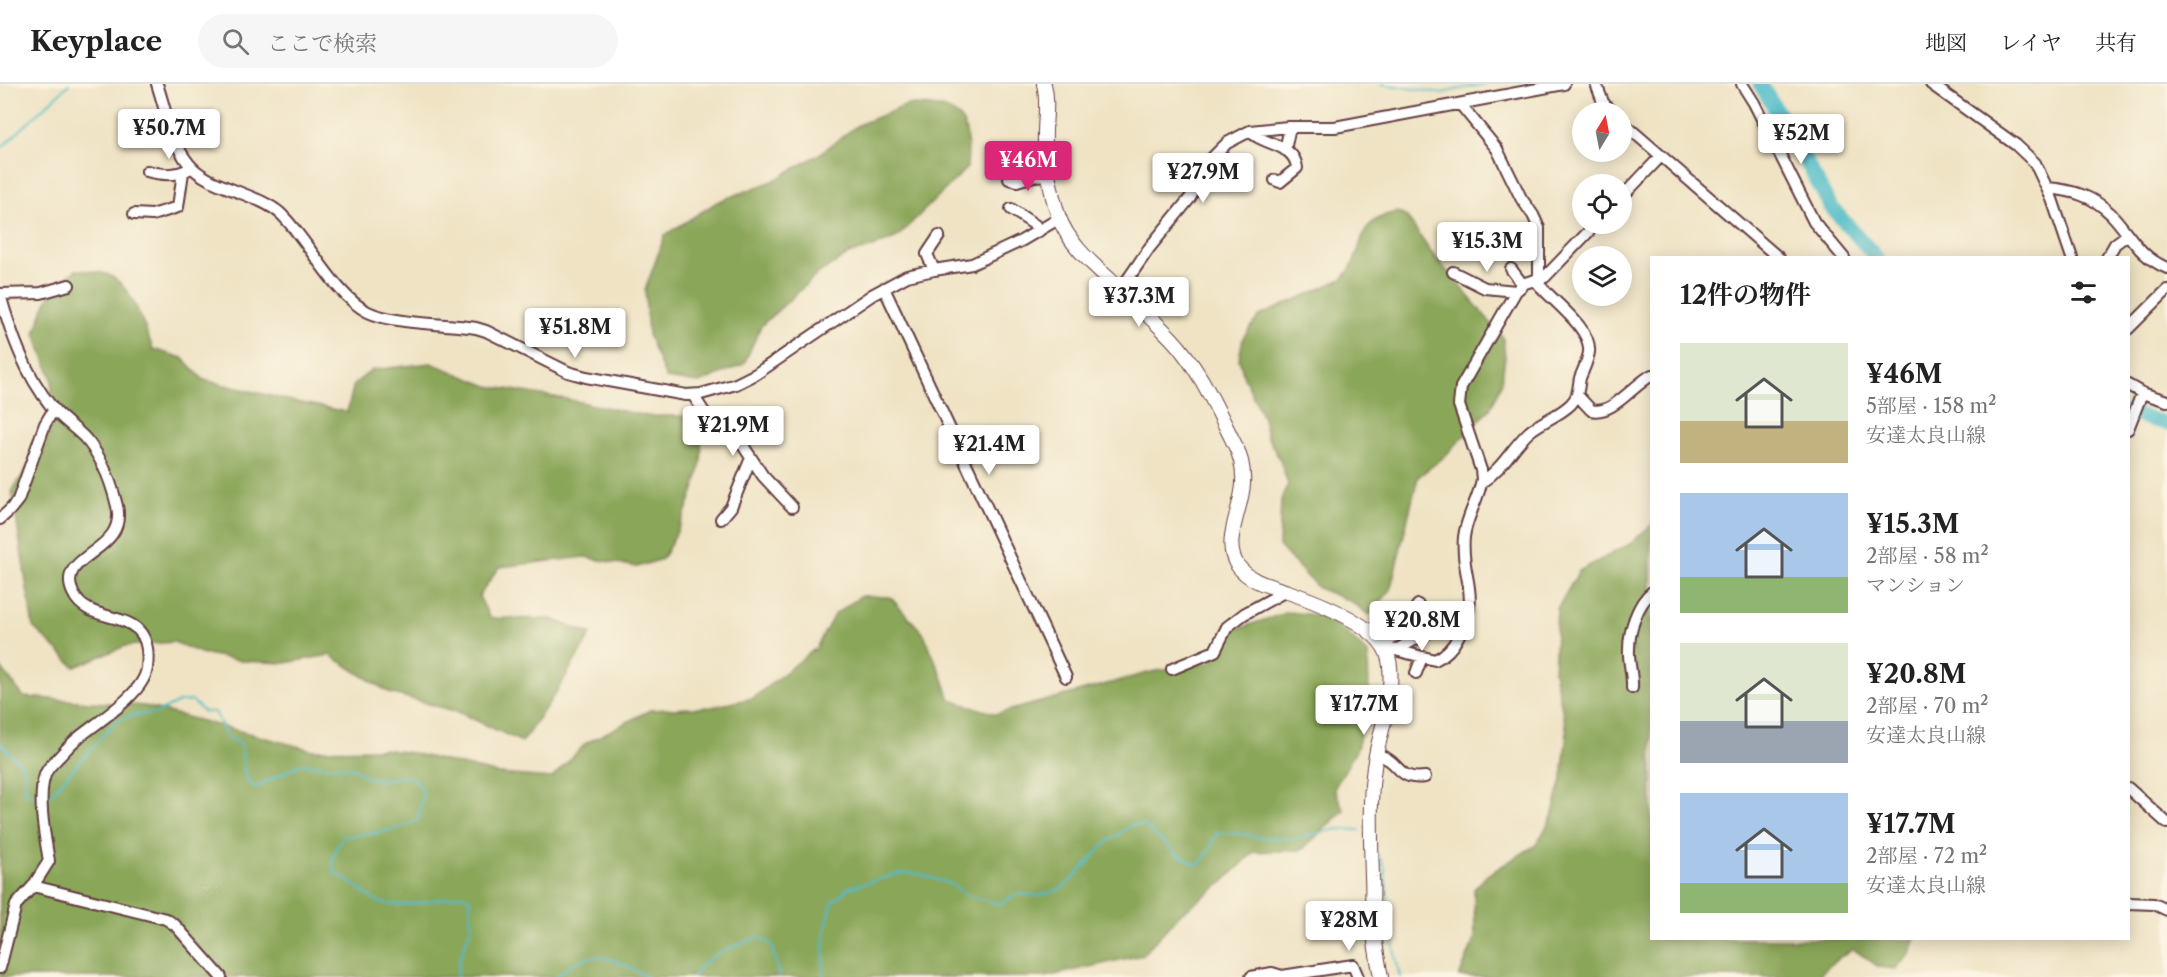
<!DOCTYPE html>
<html lang="ja">
<meta charset="utf-8">
<style>
:root{--surface:#fff;--page:#f6f6f6;--text:#222;--muted:#767676;--line:#e0e0e0;--accent:#db2777}
body{margin:0;font-family:"Libre Caslon Text","Noto Serif JP",serif;background:var(--page);color:var(--text);height:100vh;display:flex;flex-direction:column;font-size:22px;white-space:nowrap}
*{box-sizing:border-box;margin:0}
p{font-size:20px;color:var(--muted)}
.icon{flex:none;width:33px;height:33px;fill:none;stroke:currentColor;stroke-width:2;stroke-linecap:round;stroke-linejoin:round}
.map{position:relative;flex:1;overflow:hidden}
.sheet{position:absolute;left:1650px;top:172px;width:480px;height:684px;display:flex;flex-direction:column;background:var(--surface);border-radius:0px;box-shadow:0 3px 15px #0003}
.sheet>*{flex:none}
.needle{width:39px;rotate:10deg}
.tools{position:absolute;left:1572px;top:18px;display:grid;gap:12px}
.tools a{display:grid;place-items:center;width:60px;height:60px;border-radius:50%;background:var(--surface);box-shadow:0 3px 15px #0003;font-size:30px}
.price{position:absolute;translate:-50% -51px;padding:0 14px;border-radius:6px;background:#fff;color:#222;font-size:20px;line-height:39px;filter:drop-shadow(0 2px 3px #0008)}
.price::after{content:'';position:absolute;left:50%;top:36px;width:18px;height:14px;margin-left:-9px;background:inherit;clip-path:polygon(0 0,100% 0,50% 100%)}
.price.current{background:var(--accent);color:#fff}
ul{padding:0;list-style:none}
li{display:flex;align-items:center;gap:18px;height:150px;padding:0 30px}
li span{display:grid;place-items:center;flex:none;width:168px;height:120px;border-radius:0px;color:#555}
li>.icon{margin-inline-start:auto}
span .icon{width:72px;height:72px;fill:#fffc;stroke-width:1}
li b{font-size:26px}
h2{display:flex;justify-content:space-between;align-items:center;height:72px;padding:0 30px;font-size:26px}
header{display:flex;align-items:center;gap:36px;box-sizing:border-box;height:84px;padding:0 30px;background:var(--surface);border-bottom:2px solid var(--line)}
header strong{font-size:28px}
nav{display:flex;gap:33px;margin-inline-start:auto;font-size:21px}
.search{width:420px;height:54px;background:var(--page);display:flex;align-items:center;gap:15px;box-sizing:border-box;padding:0 21px;border-radius:33px;color:var(--muted);font-size:22px}
.map>svg:first-child{display:block}
</style>
<header>
<strong>Keyplace</strong>
<div class="search"><svg class="icon" aria-label="search" viewBox="0 0 24 24"><circle cx="10" cy="10" r="6"/><path d="M15 15l6 6"/></svg>ここで検索</div>
<nav><a>地図</a><a>レイヤ</a><a>共有</a></nav>
</header>
<div class="map">
<svg width="2167" height="893" viewBox="0 0 2167 893">
<rect width="100%" height="100%" fill="#fcf5e5"/>
<filter id="ink" filterUnits="userSpaceOnUse"><feTurbulence type="fractalNoise" baseFrequency=".0167" numOctaves="2"/><feDisplacementMap in="SourceGraphic" scale="12" xChannelSelector="R" yChannelSelector="G"/><feConvolveMatrix kernelMatrix="1 2 1 2 8 2 1 2 1" color-interpolation-filters="sRGB"/></filter>
<filter id="wash" filterUnits="userSpaceOnUse"><feTurbulence type="fractalNoise" baseFrequency=".008" numOctaves="4" result="noise"/><feDisplacementMap in="SourceGraphic" scale="24" xChannelSelector="R" yChannelSelector="G"/><feGaussianBlur stdDeviation="1.35" result="paint"/><feColorMatrix in="noise" values="0 0 0 0 0 0 0 0 0 0 0 0 0 0 0 0 0 1.4 0 .05"/><feComposite in="paint" operator="in"/></filter>
<g filter="url(#wash)">
<rect width="100%" height="100%" fill="#efe3c4"/>
<path fill="#8aa659" stroke="#6a6242" stroke-width="1.5" d="M907 21C960 21 971 31 967 84L897 153 868 165 851 169 820 188 761 242 744 280 699 299 666 294 648 251 645 206 665 151 717 118 773 97 818 71 858 41Z
M1397 128 1407 133 1430 167 1503 253 1505 273 1501 301 1490 325 1444 373 1418 393 1390 507 1369 531 1350 517 1318 504 1279 462 1281 416 1288 400 1280 376 1267 352 1263 334 1244 293 1239 275 1243 254 1259 232 1342 195C1369 168 1349 138 1397 128Z
M76 186C89 187 106 187 117 196 135 211 145 245 153 265L182 274 204 296 292 317 347 328 354 300 372 286 431 279 488 302 566 315 647 332H683C688 339 698 347 700 355 709 383 677 451 662 475L637 483 585 473 499 483 479 512 490 534 551 535 591 550 555 610 522 658 458 628 390 609 330 571 285 579 243 577 201 569 174 558 125 562 75 583 33 543 12 407 50 349 52 295 35 249 44 223 55 201Z
M1651 441 1652 855H1916L1910 869 1896 885 1879 883 1853 865 1840 873 1821 889 1820 893H1459L1475 854 1474 805 1487 791 1536 761 1552 733 1562 695 1567 648 1554 588 1557 525 1579 487 1630 460Z
M861 512 890 513 924 550 943 595 950 616 996 630 1151 588 1212 578 1234 546 1288 528 1325 532 1347 549 1368 570 1369 611 1357 665 1334 705 1344 726 1302 766 1254 768 1221 800 1181 829 1142 871 1045 893H0V583L24 613 145 622 312 666 383 665 412 669 499 690 552 694 586 659 650 626 712 623 753 614 816 564 834 531Z"/>
<g fill="none" stroke-linecap="round" stroke-linejoin="round">
<path stroke="#4ebbc7" stroke-width="2" d="M1381 0 1442 9 1484 0
M0 65 69 0
M0 659 24 683 26 709 35 711
M50 711 116 637 135 631 157 629 179 618 192 617 204 628H215L227 653 241 660 244 687 250 701 256 703 301 680 354 684 364 692 380 696 409 692 418 699 423 709 418 736C395 749 369 749 343 753 335 763 330 778 335 790 354 796 363 812 379 818 401 826 440 814 463 811L470 815 471 843 459 877 457 893
M1377 770 1384 782 1395 871 1400 893
M556 893C589 861 610 872 647 893
M693 893C705 870 736 861 759 853L772 861 779 893
M823 893 825 848 832 819 848 804 901 789 919 790 951 800 968 812 999 820 1018 810 1038 812 1061 805 1071 797 1104 761 1131 741H1144L1175 769 1198 781 1206 772 1217 749H1237L1256 753 1292 755 1337 745 1360 746"/>
<path stroke="#4ebbc7" stroke-width="15" d="M1760 0 1790 48 1831 123 1877 174
M2128 328 2149 335 2167 339"/>
</g>
</g>
<g filter="url(#ink)">
<g fill="none" stroke-linecap="round" stroke-linejoin="round">
<g stroke="#633c42" stroke-width="14">
<path id="minor" d="M157 0C166 27 171 58 189 80 208 104 258 109 281 130 309 157 334 211 368 228 393 240 447 240 476 244L486 247 568 288 586 293 686 311 701 310 736 300 756 290 872 211 907 192 934 186 972 180 1021 157 1060 134
M1596 0 1603 18 1611 28
M1742 0 1754 19 1814 138 1844 174
M1931 0 2016 61 2035 79 2052 115 2072 174
M1461 21 1497 65 1521 114 1533 131 1539 144V195
M147 36 152 41 155 53 166 55 174 52
M1622 38 1779 174
M1250 47C1261 61 1295 59 1297 84L1280 98 1275 96
M1285 66 1290 43
M147 87C161 91 176 92 189 85
M1009 95 1017 97 1034 92 1049 91
M2047 104C2072 106 2093 112 2111 130 2131 151 2138 172 2167 184
M1622 113 1661 72
M1011 125 1035 141 1039 147
M134 130 152 131 178 123 183 88
M2107 174 2115 160 2127 151
M1511 185 1523 201
M934 186 927 170 939 152
M1453 188 1485 204 1516 207
M884 204 1066 593
M1121 205 1150 163 1190 114 1212 74 1227 59 1250 47 1288 43H1335L1564 0
M0 210 41 209 69 201
M0 211C11 249 25 290 51 322 60 334 73 342 84 353 101 371 111 397 117 422 128 470 54 469 73 509 90 547 155 517 147 584 144 610 97 638 78 654 71 659 65 667 59 673 53 679 47 684 45 691 37 714 45 753 49 777L33 802 16 821 0 884
M2128 245 2167 206
M2128 301 2142 309 2167 317
M693 311 704 328 742 360 763 392 792 423
M1577 311 1591 326C1612 332 1633 301 1652 291
M2128 345 2142 309
M1482 398C1502 385 1512 364 1529 348 1542 337 1559 332 1571 320 1579 312 1578 304 1580 294 1583 286 1588 277 1589 268 1592 243 1549 215 1535 196
M0 435 10 426 18 416 45 340 54 325
M721 435 731 423 751 374
M1383 563 1435 576C1446 571 1453 563 1458 553 1483 509 1460 495 1464 453 1466 433 1479 415 1482 395L1481 386 1459 321 1461 303 1516 207 1525 199 1545 193 1596 140
M1383 563 1394 553 1418 521
M1396 566 1434 545
M1172 585 1215 567 1227 543 1244 530 1286 507
M1416 589 1422 573
M1632 604C1633 591 1628 578 1629 565 1629 547 1637 520 1652 508
M1376 671C1401 675 1395 697 1425 693
M2128 704 2167 739
M33 802 166 835 175 841 221 893
M2128 819 2154 820 2167 826
M1251 893 1272 889
M1272 893V889L1282 892 1353 881 1358 893"/>
</g>
<g stroke="#633c42" stroke-width="16">
<path id="major" d="M1044 0C1049 19 1044 38 1045 58 1046 81 1051 109 1058 131 1069 162 1095 182 1118 203 1136 220 1155 237 1172 255 1199 284 1216 323 1234 359 1241 372 1244 385 1243 400 1242 425 1221 459 1238 482 1250 498 1270 502 1288 508 1317 518 1373 539 1386 567 1398 593 1383 640 1377 666 1368 709 1371 750 1372 793 1373 805 1372 818 1372 830 1373 851 1377 872 1381 893"/>
</g>
<use href="#minor" stroke="#fff" stroke-width="10"/>
<use href="#major" stroke="#fff" stroke-width="14"/>
</g>
</g>
</svg>
<div class="tools">
<a><svg class="needle" viewBox="-14 -14 28 28"><path d="M0-13l5 13h-10z" fill="#e53935"/><path d="M0 13l5-13h-10z" fill="#767676"/></svg></a>
<a><svg class="icon" aria-label="locate" viewBox="0 0 24 24"><circle cx="12" cy="12" r="6"/><path d="M12 2v4M12 18v4M2 12h4M18 12h4"/></svg></a>
<a><svg class="icon" aria-label="layers" viewBox="0 0 24 24"><path d="M12 4l9 5-9 5-9-5zM3 14l9 5 9-5"/></svg></a>
</div>
<b class="price" style="left:169px;top:76px">¥50.7M</b>
<b class="price" style="left:1801px;top:81px">¥52M</b>
<b class="price current" style="left:1028px;top:108px">¥46M</b>
<b class="price" style="left:1203px;top:120px">¥27.9M</b>
<b class="price" style="left:1487px;top:189px">¥15.3M</b>
<b class="price" style="left:1139px;top:244px">¥37.3M</b>
<b class="price" style="left:575px;top:275px">¥51.8M</b>
<b class="price" style="left:733px;top:373px">¥21.9M</b>
<b class="price" style="left:989px;top:392px">¥21.4M</b>
<b class="price" style="left:1422px;top:568px">¥20.8M</b>
<b class="price" style="left:1364px;top:652px">¥17.7M</b>
<b class="price" style="left:1349px;top:868px">¥28M</b>
<section class="sheet">
<h2>12件の物件<svg class="icon" aria-label="filters" viewBox="0 0 24 24"><path d="M4 7h16M4 17h16"/><circle cx="9" cy="7" r="2"/><circle cx="15" cy="17" r="2"/></svg></h2>
<ul>
<li><span style="background:linear-gradient(#dfe7d0 65%,#c2b280 0)"><svg class="icon" aria-label="home" viewBox="0 0 24 24"><path d="M3 11l9-7 9 7M6 9v11h12V9"/></svg></span><div><b>¥46M</b><p>5部屋 · 158 m²</p><p>安達太良山線</p></div></li>
<li><span style="background:linear-gradient(#a9c7e8 70%,#8fb573 0)"><svg class="icon" aria-label="home" viewBox="0 0 24 24"><path d="M3 11l9-7 9 7M6 9v11h12V9"/></svg></span><div><b>¥15.3M</b><p>2部屋 · 58 m²</p><p>マンション</p></div></li>
<li><span style="background:linear-gradient(#dfe7d0 65%,#9aa5b1 0)"><svg class="icon" aria-label="home" viewBox="0 0 24 24"><path d="M3 11l9-7 9 7M6 9v11h12V9"/></svg></span><div><b>¥20.8M</b><p>2部屋 · 70 m²</p><p>安達太良山線</p></div></li>
<li><span style="background:linear-gradient(#a9c7e8 75%,#8fb573 0)"><svg class="icon" aria-label="home" viewBox="0 0 24 24"><path d="M3 11l9-7 9 7M6 9v11h12V9"/></svg></span><div><b>¥17.7M</b><p>2部屋 · 72 m²</p><p>安達太良山線</p></div></li>
</ul>
</section>
</div>
